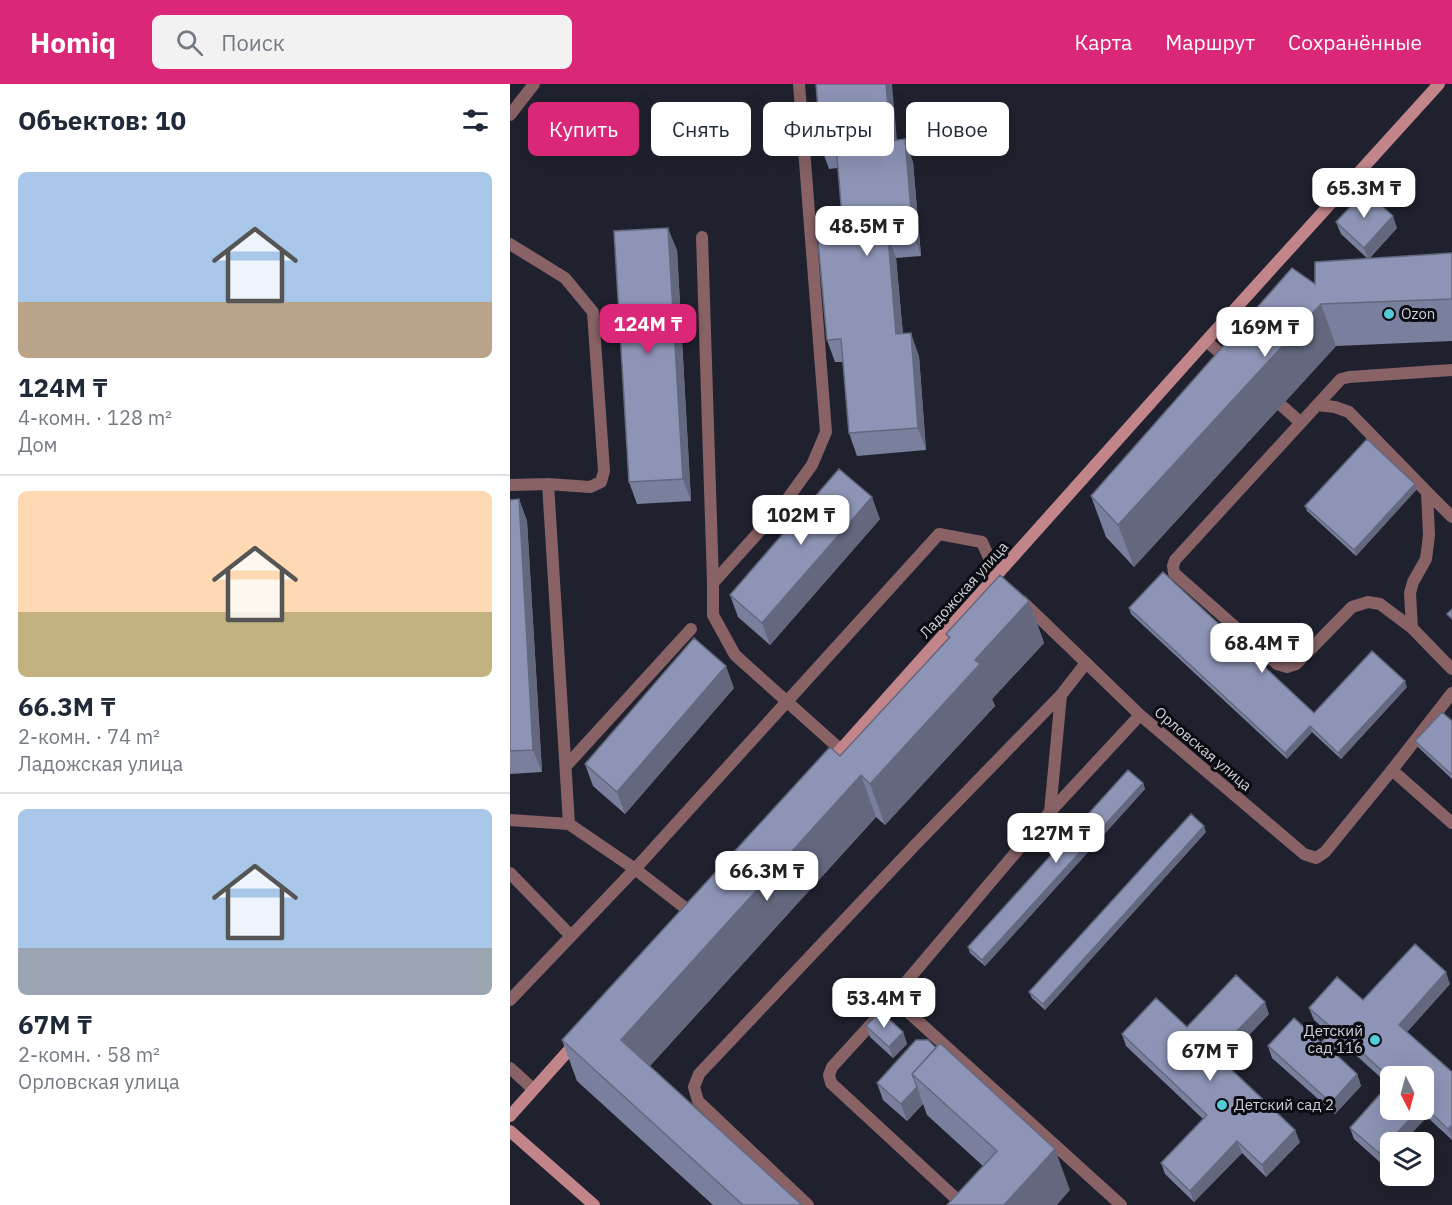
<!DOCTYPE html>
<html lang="ru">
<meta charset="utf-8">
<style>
:root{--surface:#fff;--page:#f2f2f3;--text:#1f2937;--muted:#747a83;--line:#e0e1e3;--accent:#db2777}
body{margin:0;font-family:"IBM Plex Sans",sans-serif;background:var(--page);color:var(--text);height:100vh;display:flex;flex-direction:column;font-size:22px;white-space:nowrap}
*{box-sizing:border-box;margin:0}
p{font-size:20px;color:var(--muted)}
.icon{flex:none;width:33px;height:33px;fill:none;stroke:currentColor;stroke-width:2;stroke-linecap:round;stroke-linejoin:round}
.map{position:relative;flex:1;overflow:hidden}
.side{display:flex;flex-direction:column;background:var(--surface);width:510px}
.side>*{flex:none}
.hud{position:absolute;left:18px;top:18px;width:570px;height:54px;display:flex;gap:12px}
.needle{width:39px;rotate:174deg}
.controls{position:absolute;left:870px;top:982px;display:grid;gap:12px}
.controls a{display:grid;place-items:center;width:54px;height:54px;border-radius:9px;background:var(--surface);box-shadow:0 6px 24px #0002;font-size:30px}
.price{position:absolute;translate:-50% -51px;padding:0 14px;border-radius:12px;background:#fff;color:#222;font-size:20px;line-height:39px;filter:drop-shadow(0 2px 3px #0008)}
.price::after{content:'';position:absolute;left:50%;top:36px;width:18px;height:14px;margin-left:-9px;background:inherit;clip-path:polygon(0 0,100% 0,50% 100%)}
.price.on{background:var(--accent);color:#fff}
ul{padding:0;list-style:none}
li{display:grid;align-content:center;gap:12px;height:318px;padding:0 18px}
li+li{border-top:2px solid var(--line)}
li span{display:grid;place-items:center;height:186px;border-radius:9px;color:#555}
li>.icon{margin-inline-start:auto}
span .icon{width:108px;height:108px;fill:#fffc;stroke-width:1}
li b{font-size:26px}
h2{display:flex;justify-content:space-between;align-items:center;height:72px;padding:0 18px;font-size:26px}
.pill{padding:0 21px;border-radius:9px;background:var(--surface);box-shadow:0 6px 24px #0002;font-size:21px;line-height:54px}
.pill.on{background:var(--accent);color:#fff}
header{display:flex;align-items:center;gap:36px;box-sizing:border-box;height:84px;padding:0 30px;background:var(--accent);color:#fff}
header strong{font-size:28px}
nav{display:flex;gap:33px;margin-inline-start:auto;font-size:21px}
.search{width:420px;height:54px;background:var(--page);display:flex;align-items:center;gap:15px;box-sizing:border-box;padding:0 21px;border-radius:9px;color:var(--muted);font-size:22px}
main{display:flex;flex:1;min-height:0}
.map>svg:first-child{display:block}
</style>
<header>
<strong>Homiq</strong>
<div class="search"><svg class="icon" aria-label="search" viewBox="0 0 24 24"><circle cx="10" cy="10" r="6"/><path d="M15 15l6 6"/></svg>Поиск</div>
<nav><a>Карта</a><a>Маршрут</a><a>Сохранённые</a></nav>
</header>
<main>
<section class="side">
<h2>Объектов: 10<svg class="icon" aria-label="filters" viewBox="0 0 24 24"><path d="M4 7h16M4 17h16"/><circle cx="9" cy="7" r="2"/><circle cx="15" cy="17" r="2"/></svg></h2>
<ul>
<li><span style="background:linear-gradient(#a9c7e8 70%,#b9a48a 0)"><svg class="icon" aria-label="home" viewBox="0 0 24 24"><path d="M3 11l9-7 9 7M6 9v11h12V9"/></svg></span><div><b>124M ₸</b><p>4-комн. · 128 m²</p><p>Дом</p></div></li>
<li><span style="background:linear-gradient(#ffd9b3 65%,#c2b280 0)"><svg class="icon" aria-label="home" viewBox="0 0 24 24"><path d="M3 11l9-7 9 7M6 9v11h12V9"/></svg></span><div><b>66.3M ₸</b><p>2-комн. · 74 m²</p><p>Ладожская улица</p></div></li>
<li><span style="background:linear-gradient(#a9c7e8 75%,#9aa5b1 0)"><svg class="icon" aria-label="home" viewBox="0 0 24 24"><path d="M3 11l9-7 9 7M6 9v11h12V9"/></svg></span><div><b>67M ₸</b><p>2-комн. · 58 m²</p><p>Орловская улица</p></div></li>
</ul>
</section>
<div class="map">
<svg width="942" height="1121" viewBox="0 0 942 1121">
<rect width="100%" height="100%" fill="#1f222e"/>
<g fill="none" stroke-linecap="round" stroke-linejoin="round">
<path stroke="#886265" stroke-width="12" d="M289 0 316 348 302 381 273 421 203 499V531L225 571 331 666
M0 31 24 0
M192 153 203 499
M0 160 55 194 83 228 94 387 91 398 80 403 38 400 0 401
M696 257 721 278
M942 286 839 293 831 295 665 476 663 482 664 489 767 580 777 583 786 580 842 523 858 518 870 520 902 544 942 585
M771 321 790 338
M807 321 825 323 839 328 917 408 919 451 916 475 903 498 900 509 902 544
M38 400 59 740
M917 408 942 433
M56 682 181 545
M882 686 942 609
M540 728 551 611
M0 736 59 740 125 785 183 830
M0 789 61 852
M385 914 322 983 319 991 321 999 453 1121
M0 916 125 785 429 450 472 458 487 492
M0 984 23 1005
M298 1121 188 1017 184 1003 189 990 407 759 551 611 576 579"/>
<path stroke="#886265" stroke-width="12" d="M512 517 630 631
M611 1121 387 918 385 914 386 910 540 728 630 631 794 770 806 774 815 768 882 686 942 739"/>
<path stroke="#c1858a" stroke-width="12" d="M316 682 696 257 929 0
M0 1032 67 957
M0 1047 84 1121"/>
</g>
<path fill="#797f9c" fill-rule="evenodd" d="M387 56 403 78 411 172 386 174 393 250 409 272 416 366 347 372 339 349 333 278H325L317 256 334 156 328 84 319 85 311 63Z
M826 138 887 144 859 175 942 169V257L826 262 624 483 596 453 581 412 805 200 858 175 831 150Z
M167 166 181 417 127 420 119 398Z
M907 405 846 472 797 427 795 422Z
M9 415 17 437 32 688 0 690V416Z
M370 435 260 561 228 533 220 511Z
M519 517 534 559 482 615 485 622 375 741 366 733 140 982 292 1121H203L67 997 52 956 330 672 438 555 436 550Z
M619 524 804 629 897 603 831 675 802 648 777 675 621 530Z
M224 604 115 730 83 702 75 680Z
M942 637V695L908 663 905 657Z
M633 699 635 705 475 882 460 869 458 863Z
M696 748 535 926 522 914 519 908Z
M940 900 897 948 942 988V1056L917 1033 880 1059V1073L873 1081 844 1055 840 1044 879 1001 837 963 828 973 847 990 851 1002 825 1030 762 974 758 962 811 959 819 949 804 936 799 924 853 916ZM880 993H914V1026H880Z
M759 930 713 978 790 1058 756 1093 732 1069 684 1118 655 1090 651 1079 693 1035 616 962 612 950 677 943Z
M356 942 393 948 397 960 383 974 360 953Z
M406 956 560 1106 473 1082 417 1031 413 1020 397 1037 373 1016 367 999Z"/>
<path fill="#63687f" d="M376 0H382L389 79 381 57Z
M395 55 403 78 411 172 403 150Z
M883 132 887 144 858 175 854 164Z
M158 144 167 166 181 417 173 395Z
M378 152 386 174 395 273 386 250Z
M811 220 826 262 624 483 608 441Z
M401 249 409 272 416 366 408 344Z
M905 400 907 405 846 472 844 466Z
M362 413 370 435 260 561 252 539Z
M9 415 17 437 32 688 23 666Z
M519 517 534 559 482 615 485 622 375 741 360 700 465 576Z
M216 582 224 604 115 730 107 708Z
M895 597 897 603 831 675 828 669Z
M800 642 802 648 777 675 775 669Z
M351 691 366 733 126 997 111 956Z
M633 699 635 705 475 882 472 876Z
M694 742 696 748 535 926 533 920Z
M936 888 940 900 893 952 889 941Z
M755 918 759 930 710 982 705 970Z
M393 948 397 960 383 974 379 963Z
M833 951 837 963 824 977 820 965Z
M847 990 851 1002 825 1030 821 1019Z
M407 1003 413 1020 397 1037 391 1020Z
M914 1024 917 1033 893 1059H880V1073L873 1081 869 1069 908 1026H914Z
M942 1041V1055L938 1045Z
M785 1046 790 1058 756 1093 752 1081Z
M727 1057 732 1069 684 1118 680 1107Z
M545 1065 560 1106 547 1121H494Z"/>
<path fill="#8d94b5" stroke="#63687f" stroke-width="1.5" d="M306 0H376L381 57 395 55 403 150 378 152 386 250 401 249 408 344 339 349 331 255 317 256 308 158 334 156 326 61 311 63Z
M855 107 883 132 854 164 826 138Z
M158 144 173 395 119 398 104 147Z
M942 169V215L811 220 608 441 581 412 782 184 805 200V178Z
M857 355 905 400 844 466 795 422Z
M329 385 362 413 252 539 220 511Z
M9 415 23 666 0 667V416Z
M653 488 804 629 862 567 895 597 828 669 800 642 775 669 619 524Z
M490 491 519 517 465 576 470 580 360 700 351 691 111 956 292 1121H233L52 956 320 663 330 672 440 553 436 550Z
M942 525V535L937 530Z
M184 554 216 582 107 708 75 680Z
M932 628 942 637V691L905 657Z
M618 686 633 699 472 876 458 863Z
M681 730 694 742 533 920 519 908Z
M905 860 936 888 889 941 942 988V1041L938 1045 914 1022V993H880V994L833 951 820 965 847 990 821 1019 758 962 784 934 811 959 823 945 799 924 827 893 853 916Z
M726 891 755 918 705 970 785 1046 752 1081 727 1057 680 1107 651 1079 697 1031 612 950 646 914 677 943Z
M370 927 393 948 379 963 356 942Z
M406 956H418L426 964 402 990 407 1003 391 1020 367 999Z
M430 959 545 1065 494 1121H437L487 1067 402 990Z
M880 999V1026H908L869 1069 840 1044Z"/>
<g fill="#52ccd6" stroke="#0b0c11" stroke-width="2">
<circle cx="879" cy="230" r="6"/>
<circle cx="865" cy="956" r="6"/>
<circle cx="712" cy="1021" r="6"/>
</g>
<g text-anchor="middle" stroke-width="6" stroke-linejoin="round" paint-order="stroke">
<g font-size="15" fill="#cfd1d9" stroke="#0b0c11" text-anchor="start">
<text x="891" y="235">Ozon</text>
<text x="853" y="952" text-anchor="end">Детский<tspan x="853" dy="17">сад 116</tspan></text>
<text x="724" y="1026">Детский сад 2</text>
</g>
<g font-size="15" fill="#cfd1d9" stroke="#0b0c11">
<text transform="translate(454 506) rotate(-48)" y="5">Ладожская улица</text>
<text transform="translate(693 665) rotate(40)" y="5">Орловская улица</text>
</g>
</g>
</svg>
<div class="controls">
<a><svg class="needle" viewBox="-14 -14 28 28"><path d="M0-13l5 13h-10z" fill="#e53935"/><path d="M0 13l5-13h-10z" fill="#747a83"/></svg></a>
<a><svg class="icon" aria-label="layers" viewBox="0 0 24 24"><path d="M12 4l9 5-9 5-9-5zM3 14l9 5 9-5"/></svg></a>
</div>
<b class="price" style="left:854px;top:135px">65.3M ₸</b>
<b class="price" style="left:357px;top:173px">48.5M ₸</b>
<b class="price on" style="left:138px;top:271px">124M ₸</b>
<b class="price" style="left:755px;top:274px">169M ₸</b>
<b class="price" style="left:291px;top:462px">102M ₸</b>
<b class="price" style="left:752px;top:590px">68.4M ₸</b>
<b class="price" style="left:546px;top:780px">127M ₸</b>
<b class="price" style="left:257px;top:818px">66.3M ₸</b>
<b class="price" style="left:374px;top:945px">53.4M ₸</b>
<b class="price" style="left:700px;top:998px">67M ₸</b>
<div class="hud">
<a class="pill on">Купить</a>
<a class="pill">Снять</a>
<a class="pill">Фильтры</a>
<a class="pill">Новое</a>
</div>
</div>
</main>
